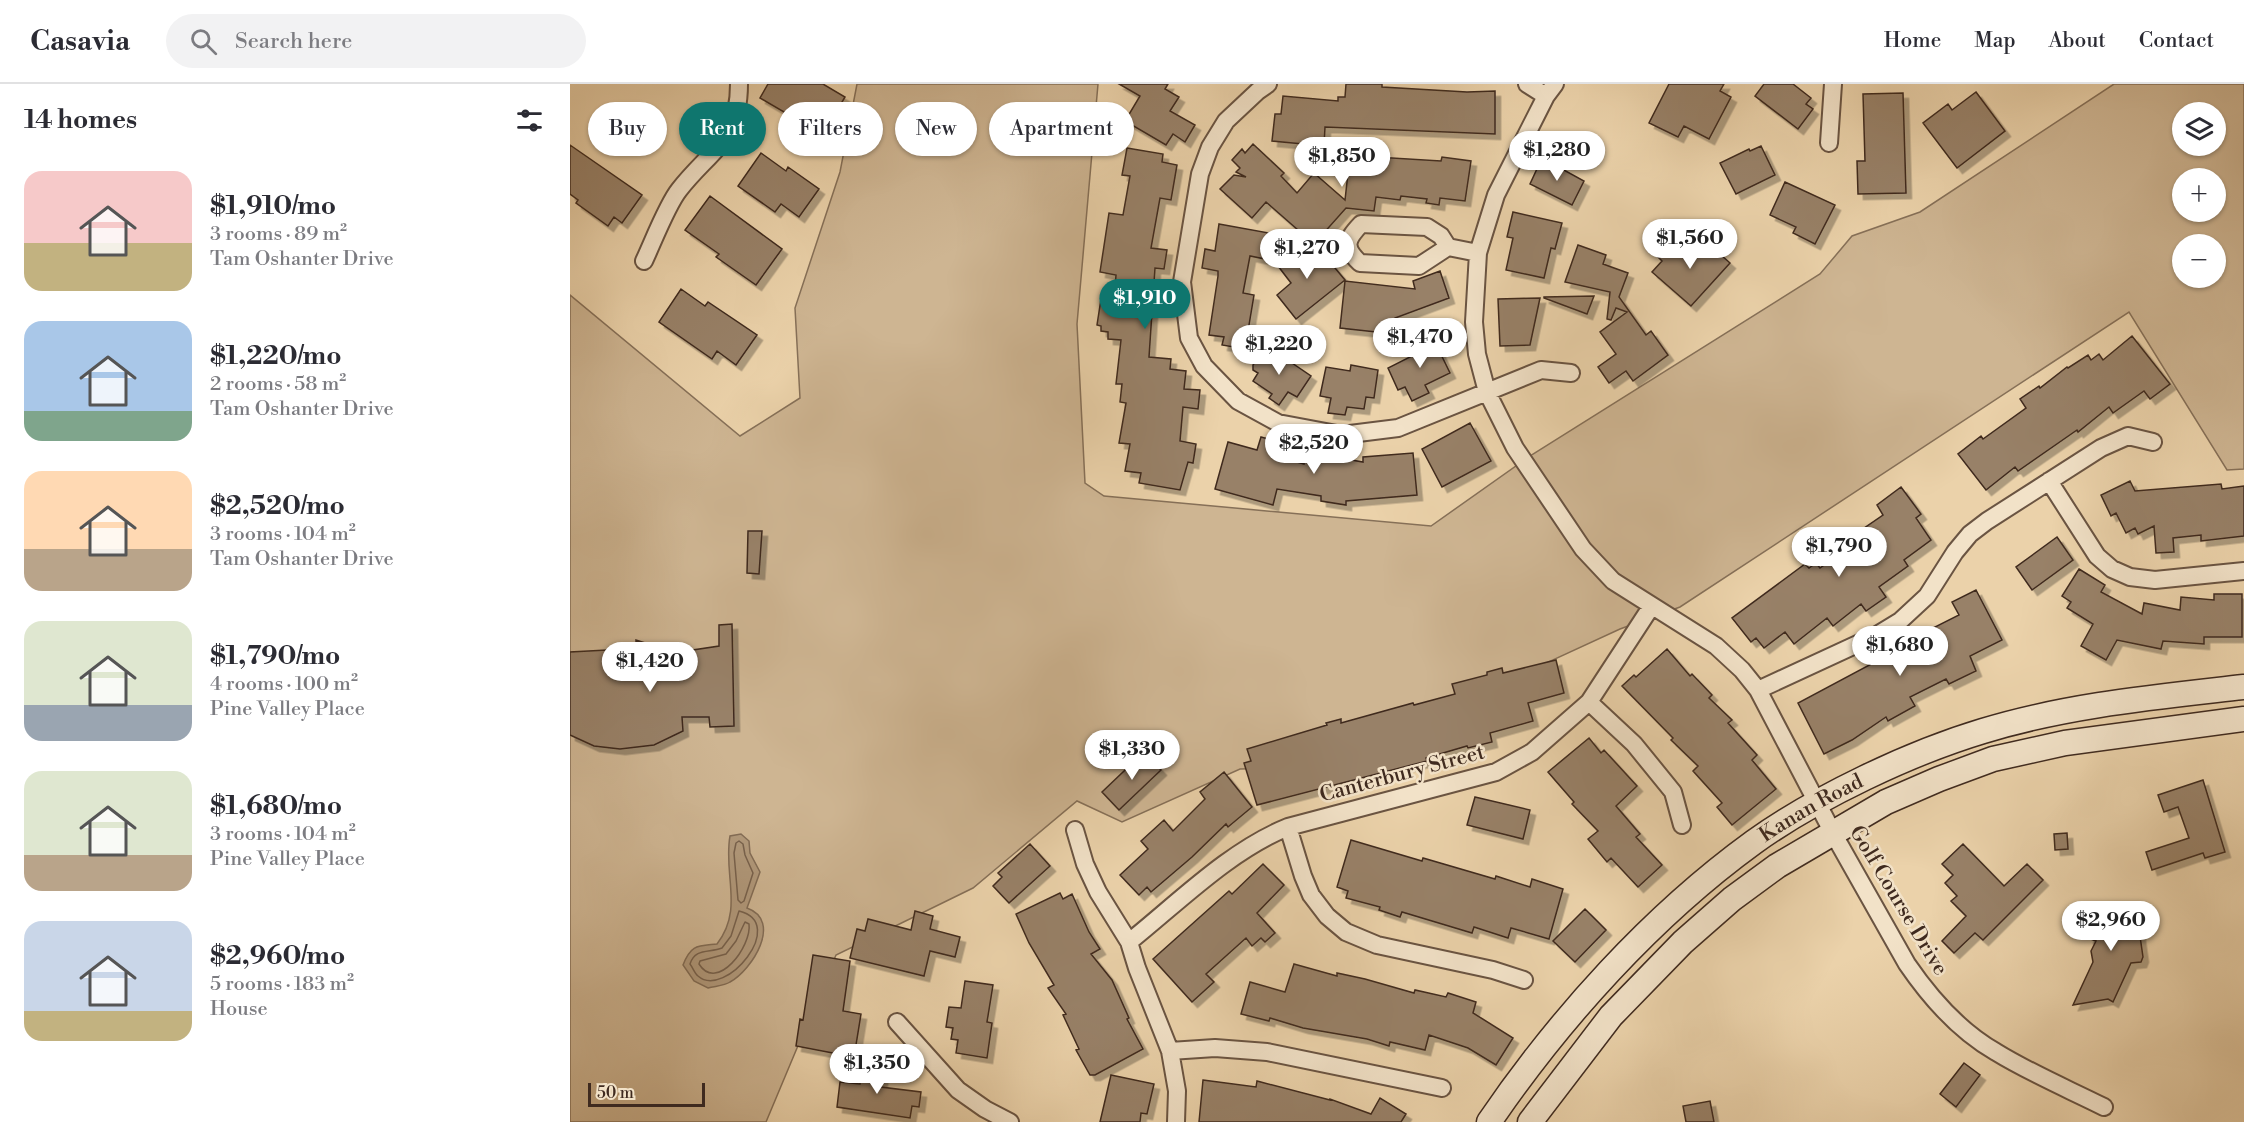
<!DOCTYPE html>
<meta charset="utf-8">
<style>
:root{--surface:#fff;--page:#f2f2f3;--text:#2b2b33;--muted:#7c7c81;--line:#e1e1e2;--accent:#0f766e}
body{margin:0;font-family:"Libre Bodoni",serif;background:var(--page);color:var(--text);height:100vh;display:flex;flex-direction:column;font-size:22px;white-space:nowrap}
*{box-sizing:border-box;margin:0}
p{font-size:20px;color:var(--muted)}
.icon{flex:none;width:33px;height:33px;fill:none;stroke:currentColor;stroke-width:2;stroke-linecap:round;stroke-linejoin:round}
.map{position:relative;flex:1;overflow:hidden}
.panel{display:flex;flex-direction:column;background:var(--surface);width:570px}
.panel>*{flex:none}
.hud{position:absolute;left:18px;top:18px;width:570px;height:54px;display:flex;gap:12px}
.tools{position:absolute;left:1602px;top:18px;display:grid;gap:12px}
.tools a{display:grid;place-items:center;width:54px;height:54px;border-radius:50%;background:var(--surface);box-shadow:0 2px 4px #0004;font-size:30px}
.scale{position:absolute;left:18px;bottom:15px;width:117px;box-sizing:border-box;padding-left:6px;border:3px solid #3f2a1f;border-top:0;font-size:16px;line-height:21px;white-space:nowrap;color:#3f2a1f;-webkit-text-stroke:4px #f2e2c8;paint-order:stroke}
.price{position:absolute;translate:-50% -51px;padding:0 14px;border-radius:21px;background:#fff;color:#222;font-size:20px;line-height:39px;filter:drop-shadow(0 2px 3px #0008)}
.price::after{content:'';position:absolute;left:50%;top:36px;width:18px;height:14px;margin-left:-9px;background:inherit;clip-path:polygon(0 0,100% 0,50% 100%)}
.price.current{background:var(--accent);color:#fff}
ul{padding:0;list-style:none}
li{display:flex;align-items:center;gap:18px;height:150px;padding:0 24px}
li span{display:grid;place-items:center;flex:none;width:168px;height:120px;border-radius:18px;color:#555}
li>.icon{margin-inline-start:auto}
span .icon{width:72px;height:72px;fill:#fffc;stroke-width:1}
li b{font-size:26px}
h2{display:flex;justify-content:space-between;align-items:center;height:72px;padding:0 24px;font-size:26px}
.chip{padding:0 21px;border-radius:27px;background:var(--surface);box-shadow:0 2px 4px #0004;font-size:21px;line-height:54px}
.chip.current{background:var(--accent);color:#fff}
header{display:flex;align-items:center;gap:36px;box-sizing:border-box;height:84px;padding:0 30px;background:var(--surface);border-bottom:2px solid var(--line)}
header strong{font-size:28px}
nav{display:flex;gap:33px;margin-inline-start:auto;font-size:21px}
.search{width:420px;height:54px;background:var(--page);display:flex;align-items:center;gap:15px;box-sizing:border-box;padding:0 21px;border-radius:33px;color:var(--muted);font-size:22px}
main{display:flex;flex:1;min-height:0}
.map>svg:first-child{display:block}
</style>
<header>
<strong>Casavia</strong>
<div class="search"><svg class="icon" aria-label="search" viewBox="0 0 24 24"><circle cx="10" cy="10" r="6"/><path d="M15 15l6 6"/></svg>Search here</div>
<nav><a>Home</a><a>Map</a><a>About</a><a>Contact</a></nav>
</header>
<main>
<section class="panel">
<h2>14 homes<svg class="icon" aria-label="filters" viewBox="0 0 24 24"><path d="M4 7h16M4 17h16"/><circle cx="9" cy="7" r="2"/><circle cx="15" cy="17" r="2"/></svg></h2>
<ul>
<li><span style="background:linear-gradient(#f6c9c9 60%,#c2b280 0)"><svg class="icon" aria-label="home" viewBox="0 0 24 24"><path d="M3 11l9-7 9 7M6 9v11h12V9"/></svg></span><div><b>$1,910/mo</b><p>3 rooms · 89 m²</p><p>Tam Oshanter Drive</p></div></li>
<li><span style="background:linear-gradient(#a9c7e8 75%,#7fa58c 0)"><svg class="icon" aria-label="home" viewBox="0 0 24 24"><path d="M3 11l9-7 9 7M6 9v11h12V9"/></svg></span><div><b>$1,220/mo</b><p>2 rooms · 58 m²</p><p>Tam Oshanter Drive</p></div></li>
<li><span style="background:linear-gradient(#ffd9b3 65%,#b9a48a 0)"><svg class="icon" aria-label="home" viewBox="0 0 24 24"><path d="M3 11l9-7 9 7M6 9v11h12V9"/></svg></span><div><b>$2,520/mo</b><p>3 rooms · 104 m²</p><p>Tam Oshanter Drive</p></div></li>
<li><span style="background:linear-gradient(#dfe7d0 70%,#9aa5b1 0)"><svg class="icon" aria-label="home" viewBox="0 0 24 24"><path d="M3 11l9-7 9 7M6 9v11h12V9"/></svg></span><div><b>$1,790/mo</b><p>4 rooms · 100 m²</p><p>Pine Valley Place</p></div></li>
<li><span style="background:linear-gradient(#dfe7d0 70%,#b9a48a 0)"><svg class="icon" aria-label="home" viewBox="0 0 24 24"><path d="M3 11l9-7 9 7M6 9v11h12V9"/></svg></span><div><b>$1,680/mo</b><p>3 rooms · 104 m²</p><p>Pine Valley Place</p></div></li>
<li><span style="background:linear-gradient(#c9d6e8 75%,#c2b280 0)"><svg class="icon" aria-label="home" viewBox="0 0 24 24"><path d="M3 11l9-7 9 7M6 9v11h12V9"/></svg></span><div><b>$2,960/mo</b><p>5 rooms · 183 m²</p><p>House</p></div></li>
</ul>
</section>
<div class="map">
<svg width="1674" height="1038" viewBox="0 0 1674 1038">
<defs>
<filter id="shadow"><feDropShadow dx="5.5" dy="5.5" stdDeviation="0" flood-color="#0004"/></filter>
</defs>
<rect width="100%" height="100%" fill="#ebd2aa"/>
<filter id="stains"><feTurbulence type="fractalNoise" baseFrequency=".00333" numOctaves="4"/><feColorMatrix values="0 0 0 0 .2 0 0 0 0 .09 0 0 0 0 .02 0 0 0 .5 -.17"/></filter>
<radialGradient id="worn" r=".72"><stop offset=".6" stop-color="#630" stop-opacity="0"/><stop offset="1" stop-color="#630" stop-opacity=".3"/></radialGradient>
<path fill="#ceb592" stroke="#867058" stroke-width="1.5" fill-rule="evenodd" d="M287 0H528L507 240 515 399 534 412 861 442 963 370 1250 190 1282 152 1350 128 1544 0H1674V385L1657 386 1559 228 1110 523 1050 545 948 592 784 682 670 685 552 738 507 717 403 804 266 871 196 1038H0V211L170 352 230 314 225 224 270 88ZM1612 28H1646V62H1612ZM1612 94H1646V128H1612ZM1612 160H1646V194H1612Z"/>
<path fill="#b1997b" stroke="#836d56" stroke-width="1.5" d="M171 750 179 757 180 769 190 788 177 824C213 837 182 886 160 898 154 902 145 902 138 904L124 897 113 881C121 860 128 862 147 860 174 825 153 791 160 752Z"/>
<g fill="none" stroke-linecap="round" stroke-linejoin="round">
<path stroke="#78624d" stroke-width="1.5" d="M169 757 173 760 175 771 183 789 174 817 171 819 168 816 164 769 166 759Z
M169 827C219 839 155 916 128 892 125 890 123 884 120 880 125 864 139 869 152 864L161 852Z
M175 838 179 840C182 862 147 909 129 880L130 877 156 870 166 857Z"/>
</g>
<path fill="#988167" stroke="#3f2a1f" stroke-width="1.5" filter="url(#shadow)" d="M198 0H253L275 13 257 44 247 38 243 45 190 14Z
M549 0H598L595 5 609 13 600 27 625 41 615 58 603 50 596 61 555 37 570 12Z
M776 0H812V3L897 8 925 7V50L755 43 754 62 702 57 705 30H711L713 12 768 17V13H775Z
M1099 0H1154L1150 7 1161 13 1139 55 1114 42 1108 53 1079 39Z
M1194 0H1223L1241 14 1236 20 1243 25 1228 45 1185 12Z
M1406 8 1435 47 1387 84 1353 39 1378 20 1382 26Z
M1333 9 1336 109 1288 110 1287 77H1295L1293 10Z
M683 60 714 89 711 92 727 109 744 89 775 116 779 80 805 82 806 73 871 77 872 73 901 77 895 117 870 114 869 121 856 119 857 115 831 112 830 116 806 113 804 127 776 124 744 160 696 118 682 134 650 105 664 91 676 93 666 88 670 84 662 76 672 65 675 69Z
M0 61 72 111 52 139 44 133 38 142 6 119 8 116 0 110Z
M1191 62 1205 91 1166 110 1150 79 1179 65 1180 67Z
M557 64 593 70 592 78 607 81 601 116 590 114 581 164 597 166 594 185 585 184 579 273 601 275 600 285 616 287 614 305 630 306 628 325 613 323 610 357 626 360 623 379 618 378 610 406 569 399 571 389 555 387 560 360 549 359 556 319 550 318 552 300H546L551 256 538 255V248L531 247V242L527 241 531 215 544 216 546 191 530 188 539 129 553 131 560 92 552 91Z
M191 69 216 87 218 83 249 105 229 133 211 120 205 128 168 102Z
M972 74 1014 97 1002 121 960 100Z
M1215 98 1265 121 1245 160 1223 149 1226 143 1200 131Z
M140 112 212 165 186 201 146 173 149 170 115 146Z
M943 128 992 139 985 165 981 164 974 194 936 186 943 154 937 153Z
M649 140 699 149 695 175 680 172 673 209 684 211 675 265 652 261 654 253 639 251 648 192V187L632 184 635 165 645 167Z
M1133 155 1160 179 1121 222 1082 188 1092 177 1087 172 1100 158 1116 172Z
M739 157 758 180 760 178 775 196 726 235 707 211 721 199 708 182Z
M1008 161 1036 171 1033 180 1058 189 1049 213 1076 251 1081 247 1098 271 1063 297 1056 287 1039 299 1028 283 1046 270 1030 248 1057 228 1046 224 1041 236 1037 235 1040 208 995 198Z
M870 187 879 214 825 234 824 250 770 244 775 197 845 205 843 197Z
M111 205 135 222 138 218 187 251 166 281 147 267 142 275 89 238Z
M1024 212 1017 230 974 214V213Z
M970 214 960 261 930 262 928 215Z
M862 252 880 289 855 301 859 309 842 317 835 303 828 306 818 284 842 272 837 264Z
M1562 252 1600 300 1580 315 1574 307 1543 329 1539 323 1508 348 1507 346 1448 387 1445 383 1416 406 1388 370 1411 352 1413 355 1456 324 1450 315 1469 302 1470 304 1497 283 1498 284 1518 271 1521 276 1529 270 1533 276Z
M697 262 741 292 727 313 718 308 709 321 699 314 702 310 683 297 688 289 683 286V281Z
M781 281 808 286 804 314 796 313 794 325 777 323 775 331 758 329 761 314 750 312 756 283 780 287Z
M900 339 921 377 872 403 852 365Z
M691 353 709 358 705 372 734 380 736 363 754 366 753 371 793 378V373L843 369 847 411 776 417V421L751 417V412L707 405 703 421 645 405 658 358 687 366Z
M1560 397 1565 407 1651 400 1652 405 1674 402V452L1631 457V451L1603 454 1604 468 1586 469 1584 442 1568 450 1565 444 1556 449 1546 429 1541 432 1531 411Z
M1331 403 1351 430 1346 434 1361 456 1334 476 1338 482 1309 503 1316 513 1296 527 1291 520 1263 542 1257 534 1224 560 1215 548 1194 564 1186 554 1181 558 1162 534 1235 480 1239 484 1246 479 1250 484 1268 471 1271 475 1294 458 1287 449 1313 431 1307 421Z
M178 447H192L189 490 177 489Z
M1487 453 1503 476 1462 506 1446 483Z
M1509 485 1535 501 1531 508 1572 530 1574 519 1610 526 1611 513 1644 516V510H1672V553H1634V560L1593 557 1591 565 1547 556 1536 576 1511 562 1523 540 1497 524 1501 518 1492 512Z
M1406 506 1432 556 1400 572 1406 587 1379 600 1376 595 1340 613 1345 622 1318 637 1316 633 1282 656 1254 670 1228 619 1318 571 1320 576 1359 557 1355 548 1389 531 1382 518Z
M162 540 164 642 140 643 139 633H112L113 647 84 661 50 665 24 662 0 651V568L37 566 40 576 52 572 66 573V556L91 564 89 571 149 562V541Z
M1097 565 1120 592 1122 590 1142 611 1139 614 1162 636 1158 639 1187 671 1182 676 1206 705 1162 741 1147 723 1152 719 1123 687 1128 682 1101 656 1103 654 1052 602 1064 591 1066 593Z
M986 576 994 609 958 619 963 637 920 649 922 658 898 664 897 662 856 674 857 677 687 721 674 679 681 677 677 665 757 641 756 639 771 635V639L843 619 844 621 885 610 882 600 917 591V588L932 584 933 589Z
M1019 654 1031 669 1034 666 1067 702 1046 722 1070 750 1066 753 1092 781 1068 803 1041 774 1037 778 1018 755 1028 747 1002 720 1004 718 978 688Z
M574 668 591 686 549 726 532 708Z
M654 688 682 723 658 743 656 740 622 773 581 808 577 803 569 811 550 791 578 765 571 757 594 736 603 747 635 715 630 708Z
M1633 696 1655 768 1635 774 1633 769 1582 786 1576 768 1619 754 1608 723 1594 728 1588 711Z
M905 713 960 726 953 755 897 741Z
M1497 749 1498 765 1485 766 1484 750Z
M781 756 852 777 853 774 925 795 926 792 960 803 962 795 993 805 979 855 941 844 938 854 904 843 902 849 832 828 830 833 809 826 810 823 776 814 778 807 767 803Z
M460 760 480 782 439 819 423 802 432 793 428 789Z
M1393 760 1434 802 1457 780 1473 796 1413 856 1405 849 1384 869 1372 857 1396 832 1381 817 1387 812 1375 799 1383 791 1372 780Z
M693 780 714 801 687 829 705 849 695 858 691 854 682 862 676 854 636 890 644 898 622 918 583 875 659 807 662 810Z
M490 809 493 815 502 810 519 848 530 865 521 870 542 896 559 934 557 935 573 965 525 991H520L506 966 509 965 493 931 496 930 478 904 484 901 459 859 446 830Z
M1543 818 1557 825 1569 822 1571 831 1568 838 1573 873 1571 878 1561 879 1543 918 1538 915 1503 921 1523 878 1521 867 1526 857 1518 854 1522 843 1515 840 1522 826 1536 832Z
M1015 825 1036 846 1005 878 983 857Z
M345 827 363 832 360 845 390 853 385 873 360 867 354 892 280 874 287 845 295 847 298 835 341 846Z
M243 871 280 877 273 927 291 930 284 973 226 962 230 935 233 936Z
M724 880 767 892V889L795 895 844 909 845 906 876 913 878 909 906 918 903 929 943 954 926 981 898 964 859 951 855 966 820 958 819 962 797 955 733 944 700 934 699 937 671 930 680 898 715 908Z
M395 897 423 901 417 938 422 939 417 974 386 969 388 956 381 955 383 944 376 943 379 923 391 924Z
M293 978 314 981 311 1003 351 1008 349 1023 342 1022 340 1034 267 1023 270 998 290 1000Z
M1394 979 1410 991 1386 1023 1370 1010Z
M541 991 584 1000 577 1030 571 1029 570 1038H530Z
M633 996 686 1003 687 997 760 1016V1015L801 1030 810 1014 836 1030 831 1038H629Z
M1140 1017 1144 1038H1116L1113 1022Z"/>
<g fill="none" stroke-linecap="round" stroke-linejoin="round">
<g stroke="#6a5442" stroke-width="20">
<path id="minor" d="M698 0 688 7 656 37 640 63 630 90 612 198 619 254 634 282 668 317 708 339 772 351 828 344 971 286 1001 289
M957 0 976 12
M985 0 976 12 926 111 908 169 904 238 907 270 917 308 945 364 1013 465 1043 497 1146 562 1172 586 1188 606 1263 749 1337 880C1361 915 1389 947 1426 968 1460 989 1498 1005 1534 1023
M1259 59 1263 0
M878 163 871 152 857 143 791 140C776 156 773 163 790 179L849 182 878 163 908 169
M74 177C83 158 97 121 109 106 139 67 169 58 169 0
M1479 397 1527 472 1542 485 1560 493 1585 496 1674 487
M1188 606 1307 551 1330 537 1357 512 1385 468 1400 450 1417 437 1531 364 1558 352 1583 358
M1019 618 1064 660 1103 708 1112 741
M718 743 733 792 741 811 757 832 776 848 807 861 923 886 954 896
M505 746 515 780 528 808 559 858 567 884 600 967 607 1007 606 1038
M559 858C609 818 659 767 718 743L926 688 962 668 1019 618 1081 523
M327 938 388 1006 415 1025 440 1038
M600 967 645 964 697 968 872 1004"/>
</g>
<g stroke="#3f2a1f" stroke-width="27">
<g id="secondary">
<path id="s1" d="M919 1038C990 934 1082 832 1184 758 1247 713 1340 669 1413 647 1498 621 1587 613 1674 603"/>
<path d="M960 1038 1041 932 1113 858 1162 815 1207 782 1316 718 1369 695 1423 675 1495 659 1674 635"/>
</g>
</g>
<use href="#minor" stroke="#f2e2c8" stroke-width="16"/>
<use href="#secondary" stroke="#f2e2c8" stroke-width="24"/>
</g>
<g text-anchor="middle" stroke-width="5" stroke-linejoin="round" paint-order="stroke">
<g font-size="21" fill="#3f2a1f" stroke="#f2e2c8">
<text transform="translate(832 689) rotate(-15)" y="7">Canterbury Street</text>
<text dy="7" stroke="none"><textPath href="#s1" startOffset="454">Kanan Road</textPath></text>
<text transform="translate(1329 816) rotate(59)" y="7">Golf Course Drive</text>
</g>
</g>
<rect width="100%" height="100%" filter="url(#stains)"/>
<rect width="100%" height="100%" fill="url(#worn)"/>
</svg>
<div class="tools">
<a><svg class="icon" aria-label="layers" viewBox="0 0 24 24"><path d="M12 4l9 5-9 5-9-5zM3 14l9 5 9-5"/></svg></a>
<a>+</a>
<a>−</a>
</div>
<div class="scale">50 m</div>
<b class="price" style="left:987px;top:98px">$1,280</b>
<b class="price" style="left:772px;top:104px">$1,850</b>
<b class="price" style="left:1120px;top:186px">$1,560</b>
<b class="price" style="left:737px;top:196px">$1,270</b>
<b class="price current" style="left:575px;top:246px">$1,910</b>
<b class="price" style="left:850px;top:285px">$1,470</b>
<b class="price" style="left:709px;top:292px">$1,220</b>
<b class="price" style="left:744px;top:391px">$2,520</b>
<b class="price" style="left:1269px;top:494px">$1,790</b>
<b class="price" style="left:1330px;top:593px">$1,680</b>
<b class="price" style="left:80px;top:609px">$1,420</b>
<b class="price" style="left:562px;top:697px">$1,330</b>
<b class="price" style="left:1541px;top:868px">$2,960</b>
<b class="price" style="left:307px;top:1011px">$1,350</b>
<div class="hud">
<a class="chip">Buy</a>
<a class="chip current">Rent</a>
<a class="chip">Filters</a>
<a class="chip">New</a>
<a class="chip">Apartment</a>
</div>
</div>
</main>
